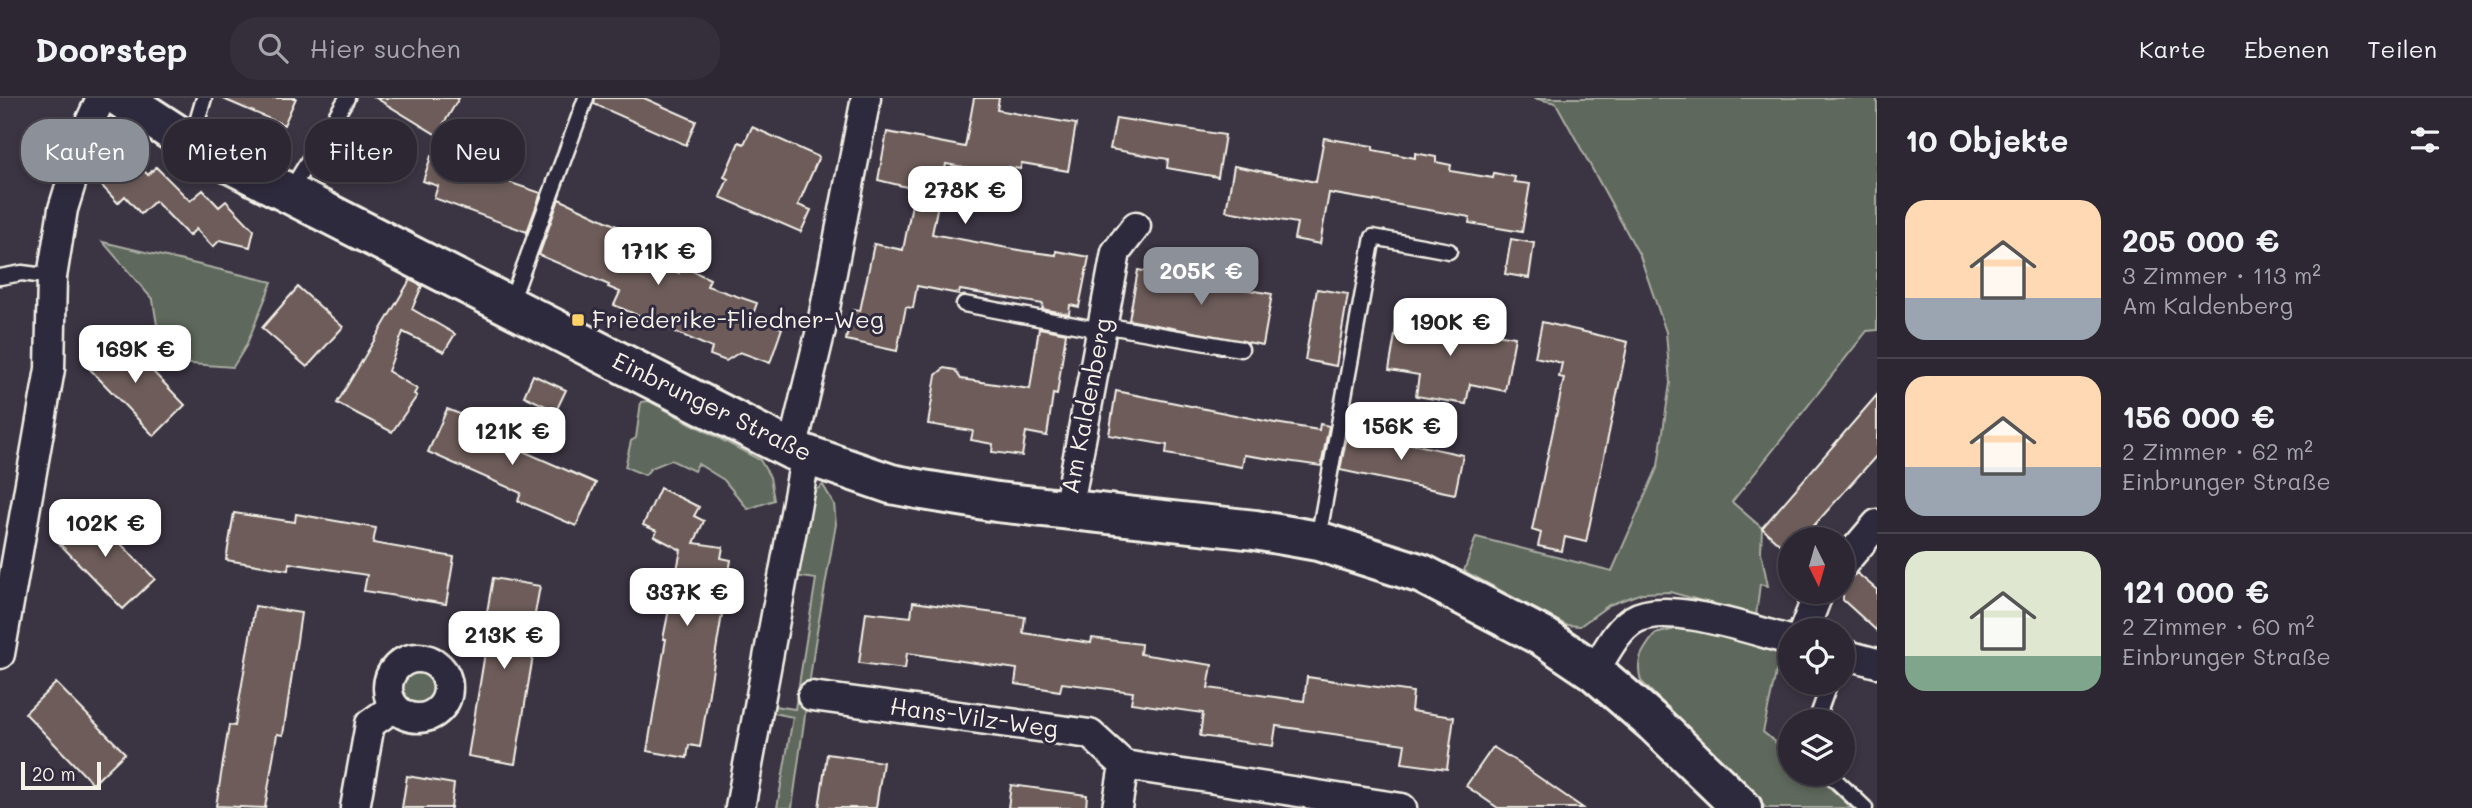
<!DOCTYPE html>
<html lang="de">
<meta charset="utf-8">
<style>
:root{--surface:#2c2732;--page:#342f3a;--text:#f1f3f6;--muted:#a6a5ac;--line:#48444d;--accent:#8c9099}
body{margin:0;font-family:Mali,sans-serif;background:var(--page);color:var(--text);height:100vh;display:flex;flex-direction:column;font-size:26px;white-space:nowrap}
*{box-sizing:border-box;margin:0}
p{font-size:23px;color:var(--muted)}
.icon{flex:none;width:38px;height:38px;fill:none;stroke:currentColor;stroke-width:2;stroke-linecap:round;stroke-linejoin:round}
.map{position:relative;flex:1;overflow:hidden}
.sheet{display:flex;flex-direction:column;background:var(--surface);width:595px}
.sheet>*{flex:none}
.top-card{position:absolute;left:21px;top:21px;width:665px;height:63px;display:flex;gap:14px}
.needle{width:46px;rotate:175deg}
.tools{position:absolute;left:1778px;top:429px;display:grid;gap:14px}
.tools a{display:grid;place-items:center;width:77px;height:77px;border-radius:50%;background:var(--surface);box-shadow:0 4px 10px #0003,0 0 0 2px var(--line);font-size:35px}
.scale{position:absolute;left:21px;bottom:18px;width:80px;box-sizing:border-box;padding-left:7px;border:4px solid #f4f1e8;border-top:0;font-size:19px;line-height:24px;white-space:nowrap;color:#f4f1e8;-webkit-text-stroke:5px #2f2a3d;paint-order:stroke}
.price{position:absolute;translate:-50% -60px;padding:0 16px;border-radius:14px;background:#fff;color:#222;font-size:23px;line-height:46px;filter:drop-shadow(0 2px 4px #0008)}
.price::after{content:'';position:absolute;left:50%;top:42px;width:21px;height:16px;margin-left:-10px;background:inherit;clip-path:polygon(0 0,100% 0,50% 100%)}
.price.on{background:var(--accent);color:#fff}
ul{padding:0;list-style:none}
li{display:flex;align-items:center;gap:21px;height:175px;padding:0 28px}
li+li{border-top:2px solid var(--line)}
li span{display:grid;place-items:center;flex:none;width:196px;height:140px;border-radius:21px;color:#555}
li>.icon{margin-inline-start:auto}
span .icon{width:84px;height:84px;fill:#fffc;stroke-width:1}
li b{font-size:30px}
h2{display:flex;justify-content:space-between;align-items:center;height:84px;padding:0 28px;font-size:30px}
.pill{padding:0 24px;border-radius:28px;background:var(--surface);box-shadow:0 4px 10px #0003,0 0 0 2px var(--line);font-size:24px;line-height:63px}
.pill.on{background:var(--accent);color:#fff}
header{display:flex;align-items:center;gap:42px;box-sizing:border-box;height:98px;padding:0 35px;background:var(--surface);border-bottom:2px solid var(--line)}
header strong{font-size:33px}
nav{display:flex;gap:38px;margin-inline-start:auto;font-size:24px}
.search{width:490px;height:63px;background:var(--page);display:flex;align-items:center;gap:18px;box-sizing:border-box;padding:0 24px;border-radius:28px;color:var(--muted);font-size:26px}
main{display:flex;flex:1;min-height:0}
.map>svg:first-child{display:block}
</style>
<header>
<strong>Doorstep</strong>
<div class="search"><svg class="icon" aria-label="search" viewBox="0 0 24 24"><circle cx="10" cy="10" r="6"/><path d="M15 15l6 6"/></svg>Hier suchen</div>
<nav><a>Karte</a><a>Ebenen</a><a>Teilen</a></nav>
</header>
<main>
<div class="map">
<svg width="1877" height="710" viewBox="0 0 1877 710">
<rect width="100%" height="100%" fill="#3b3443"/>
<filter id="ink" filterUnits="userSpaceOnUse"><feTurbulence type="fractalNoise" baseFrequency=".0143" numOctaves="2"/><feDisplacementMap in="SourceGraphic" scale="14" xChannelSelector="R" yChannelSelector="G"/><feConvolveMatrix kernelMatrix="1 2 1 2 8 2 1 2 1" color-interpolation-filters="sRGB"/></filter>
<g filter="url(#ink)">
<path fill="#5e685b" stroke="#a9aca2" stroke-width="2" d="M1533 0H1877V232L1867 233 1732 404 1762 430 1761 454 1768 488 1760 486 1756 518 1670 494 1642 495 1609 507 1580 528 1566 527 1464 473 1476 439 1612 473 1658 368 1670 285 1666 234 1640 158 1556 5Z
M103 144 272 184 246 248 233 269 163 264 153 202Z
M649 303 760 362 770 379 774 402 748 411 724 382 698 366 694 373 671 362 651 370 645 377 625 369 631 343 636 340 641 304Z
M823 387 834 406 836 426 815 545 792 710H777L793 619 773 615 774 608 795 611 816 481 794 478 813 394Z
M1683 529 1727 539 1780 556 1763 634 1790 656V676H1815L1852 710H1766L1641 583C1635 562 1642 553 1655 536Z
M398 590a19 19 0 1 1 38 0a19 19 0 1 1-38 0Z"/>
<path fill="#6d5b5a" stroke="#f4f1e8" stroke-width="2" d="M221 0H296L284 27Z
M376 0H459L437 37Z
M595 0H644L696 23 686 47 594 6Z
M974 0H999L997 12 1076 26 1068 73 1022 65 1020 71 1009 69 1007 77 946 66 932 136 1024 153 1056 157V153L1089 159 1079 209 1070 207 1069 216 1042 211 1043 206 960 192 959 196 917 188 913 210 906 209 897 253 846 242 852 212 860 213 874 146 903 152 915 91 878 82 887 34 965 49Z
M1116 20 1225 37 1218 79 1167 70 1168 61 1110 51Z
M752 29 819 59 798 107 811 112 801 134 720 99 728 81 724 79 739 44 744 46Z
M1324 40 1373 48V52L1415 60V55L1436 59V64L1451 67 1450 73 1493 80 1494 75 1515 79 1514 84 1530 86 1522 134 1469 125 1470 119 1329 95 1320 146 1294 141 1297 125 1226 113 1234 68 1316 84Z
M114 58 122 67 131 59 148 77 156 69 190 103 203 92 219 109 226 103 254 132 250 149 220 142 213 149 196 131 189 138 155 103 141 116 125 98 118 105 101 87 106 82 99 74Z
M431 58 541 95 527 134 434 100 438 88 423 83Z
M559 101 634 136 627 151 679 175 682 168 710 181 707 188 757 205 752 219 782 230 770 265 740 254 726 263 710 257 712 250 614 207 620 194 608 189 609 187 539 157Z
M1511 141 1534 145 1529 180 1505 176Z
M1138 172 1272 196 1263 247 1129 222Z
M410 182 422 188 412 211 455 236 444 254 403 234 388 273 417 291 414 296 417 298 392 334 337 305Z
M298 189 343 229 307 269 262 230Z
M1317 191 1348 196 1336 268 1305 262Z
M1399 214 1420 218V224L1515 239 1505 293 1470 286 1466 306 1416 298 1419 277 1389 272Z
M1542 224 1628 244 1586 444 1565 439 1562 453 1538 448 1541 435 1532 432 1564 280 1559 279 1562 265 1535 259Z
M1039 230 1066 235 1057 297 1053 296 1047 338 1026 334 1022 358 992 354 993 346 971 342 973 333 928 326 936 277 944 270 955 272 961 281 1030 291Z
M117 236 185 307 154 338 85 266Z
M533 277 566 292 556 313 524 298Z
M1116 293 1275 325 1319 332 1320 326 1329 328 1321 368 1244 357 1242 369 1166 356 1167 347 1109 337Z
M1877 297V357L1802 441H1790V456L1762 430Z
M447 311 500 332 506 336 502 344 596 385 576 428 518 403 521 395 428 354Z
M1348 332 1463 357 1455 396 1340 372Z
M660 390 699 409 694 418 704 423 694 445 723 449 721 460 731 462 700 649 689 647 687 660 647 653 666 541H663L681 452 654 438 657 433 643 427Z
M87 411 155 481 123 511 55 441Z
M234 415 295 424 296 416 376 430 373 445 454 459 446 506 364 493 367 477 289 465 288 472 226 462Z
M1857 475 1877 492V533L1843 502V482L1849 481Z
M493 480 540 488 529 549 534 552 515 666 468 658 486 549 481 548Z
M913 504 1025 519 1023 535 1091 545 1092 540 1141 546 1140 556 1212 567 1208 590 1304 603 1307 579 1413 594 1411 613 1454 619 1447 671 1402 665 1405 646 1276 628 1273 648 1200 638 1203 615 1131 605 1133 594 1062 585 1060 593 1015 586 1017 571 907 555 905 571 859 565 866 514 911 519Z
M255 508 301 515 283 637 277 636 265 710 216 708 229 627 235 628Z
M56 585 125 655 93 686 25 615Z
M1493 649 1514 662 1583 710H1498L1466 688Z
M827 656 883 664 876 710H819Z
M407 678 454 686 451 710H402Z
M1011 687 1087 697 1086 710H1008Z"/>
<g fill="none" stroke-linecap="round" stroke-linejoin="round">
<g stroke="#f4f1e8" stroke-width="19">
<path id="lane" d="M191 44 204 0
M290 93 347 0
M0 179 22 175 52 179
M964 206 1101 232
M510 207 586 0
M1103 227 1241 251
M1318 441 1373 139 1449 153
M1816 623 1830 584
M1829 676 1865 710"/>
</g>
<g stroke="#f4f1e8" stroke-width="33">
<path id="street" d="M792 352 820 236 866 0
M1068 412 1116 154 1136 128
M1843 466 1877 426
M1804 532 1819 494
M0 556 50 271 52 179 63 111 90 24 101 0
M1843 556 1877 565
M388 590a30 30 0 1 1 60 0a30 30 0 1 1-60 0Z
M1594 573C1605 557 1616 532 1633 522 1666 501 1753 533 1790 542
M812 598 1090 636 1124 667 1117 710
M1124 667 1402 710
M355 710 370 626 394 609
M740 710 806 356"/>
</g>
<g stroke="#f4f1e8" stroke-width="44">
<path id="secondary" d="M121 0 190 45 792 352 891 386 923 392 997 404 1255 432 1318 443 1422 476 1545 540 1594 573 1654 625 1742 710"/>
</g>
<use href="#lane" stroke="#2f2a3d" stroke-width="14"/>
<use href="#street" stroke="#2f2a3d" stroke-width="28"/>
<use href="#secondary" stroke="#2f2a3d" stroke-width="38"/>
</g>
</g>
<rect fill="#ffd166" stroke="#2f2a3d" stroke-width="2.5" x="571" y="215" width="14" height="14" rx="3.5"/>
<g text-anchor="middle" stroke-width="6" stroke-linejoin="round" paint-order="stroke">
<g font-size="24" fill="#f4f1e8" stroke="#2f2a3d" text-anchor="start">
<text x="592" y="230">Friederike-Fliedner-Weg</text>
</g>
<g font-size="24" fill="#f4f1e8" stroke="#2f2a3d">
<text transform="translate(1087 308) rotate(-79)" y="8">Am Kaldenberg</text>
<text transform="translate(712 309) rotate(26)" y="8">Einbrunger Straße</text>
<text transform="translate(974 620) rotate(8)" y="8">Hans-Vilz-Weg</text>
</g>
</g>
</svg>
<div class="tools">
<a><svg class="needle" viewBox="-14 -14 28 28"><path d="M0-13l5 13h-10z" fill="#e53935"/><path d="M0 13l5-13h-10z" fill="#a6a5ac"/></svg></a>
<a><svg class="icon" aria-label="locate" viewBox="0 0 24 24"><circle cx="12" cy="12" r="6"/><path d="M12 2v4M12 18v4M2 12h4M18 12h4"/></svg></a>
<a><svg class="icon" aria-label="layers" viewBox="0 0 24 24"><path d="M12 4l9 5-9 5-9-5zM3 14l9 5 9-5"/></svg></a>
</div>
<div class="scale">20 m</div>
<b class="price" style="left:965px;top:128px">278K €</b>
<b class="price" style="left:658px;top:189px">171K €</b>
<b class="price on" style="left:1201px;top:209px">205K €</b>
<b class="price" style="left:1450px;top:260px">190K €</b>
<b class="price" style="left:135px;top:287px">169K €</b>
<b class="price" style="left:1401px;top:364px">156K €</b>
<b class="price" style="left:512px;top:369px">121K €</b>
<b class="price" style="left:105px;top:461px">102K €</b>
<b class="price" style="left:687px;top:530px">337K €</b>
<b class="price" style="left:504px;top:573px">213K €</b>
<div class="top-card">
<a class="pill on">Kaufen</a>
<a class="pill">Mieten</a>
<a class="pill">Filter</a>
<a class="pill">Neu</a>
</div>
</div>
<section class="sheet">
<h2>10 Objekte<svg class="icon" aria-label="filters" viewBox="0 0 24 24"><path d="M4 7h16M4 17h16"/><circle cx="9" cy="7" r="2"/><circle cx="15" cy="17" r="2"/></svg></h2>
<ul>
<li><span style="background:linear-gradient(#ffd9b3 70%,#9aa5b1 0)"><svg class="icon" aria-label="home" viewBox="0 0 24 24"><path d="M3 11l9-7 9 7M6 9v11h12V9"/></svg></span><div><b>205 000 €</b><p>3 Zimmer · 113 m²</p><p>Am Kaldenberg</p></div></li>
<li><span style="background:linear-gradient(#ffd9b3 65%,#9aa5b1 0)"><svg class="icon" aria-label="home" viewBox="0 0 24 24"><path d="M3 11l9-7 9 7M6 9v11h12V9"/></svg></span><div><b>156 000 €</b><p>2 Zimmer · 62 m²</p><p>Einbrunger Straße</p></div></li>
<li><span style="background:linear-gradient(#dfe7d0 75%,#7fa58c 0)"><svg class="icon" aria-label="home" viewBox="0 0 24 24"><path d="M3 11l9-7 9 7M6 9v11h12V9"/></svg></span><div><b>121 000 €</b><p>2 Zimmer · 60 m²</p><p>Einbrunger Straße</p></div></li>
</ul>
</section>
</main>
